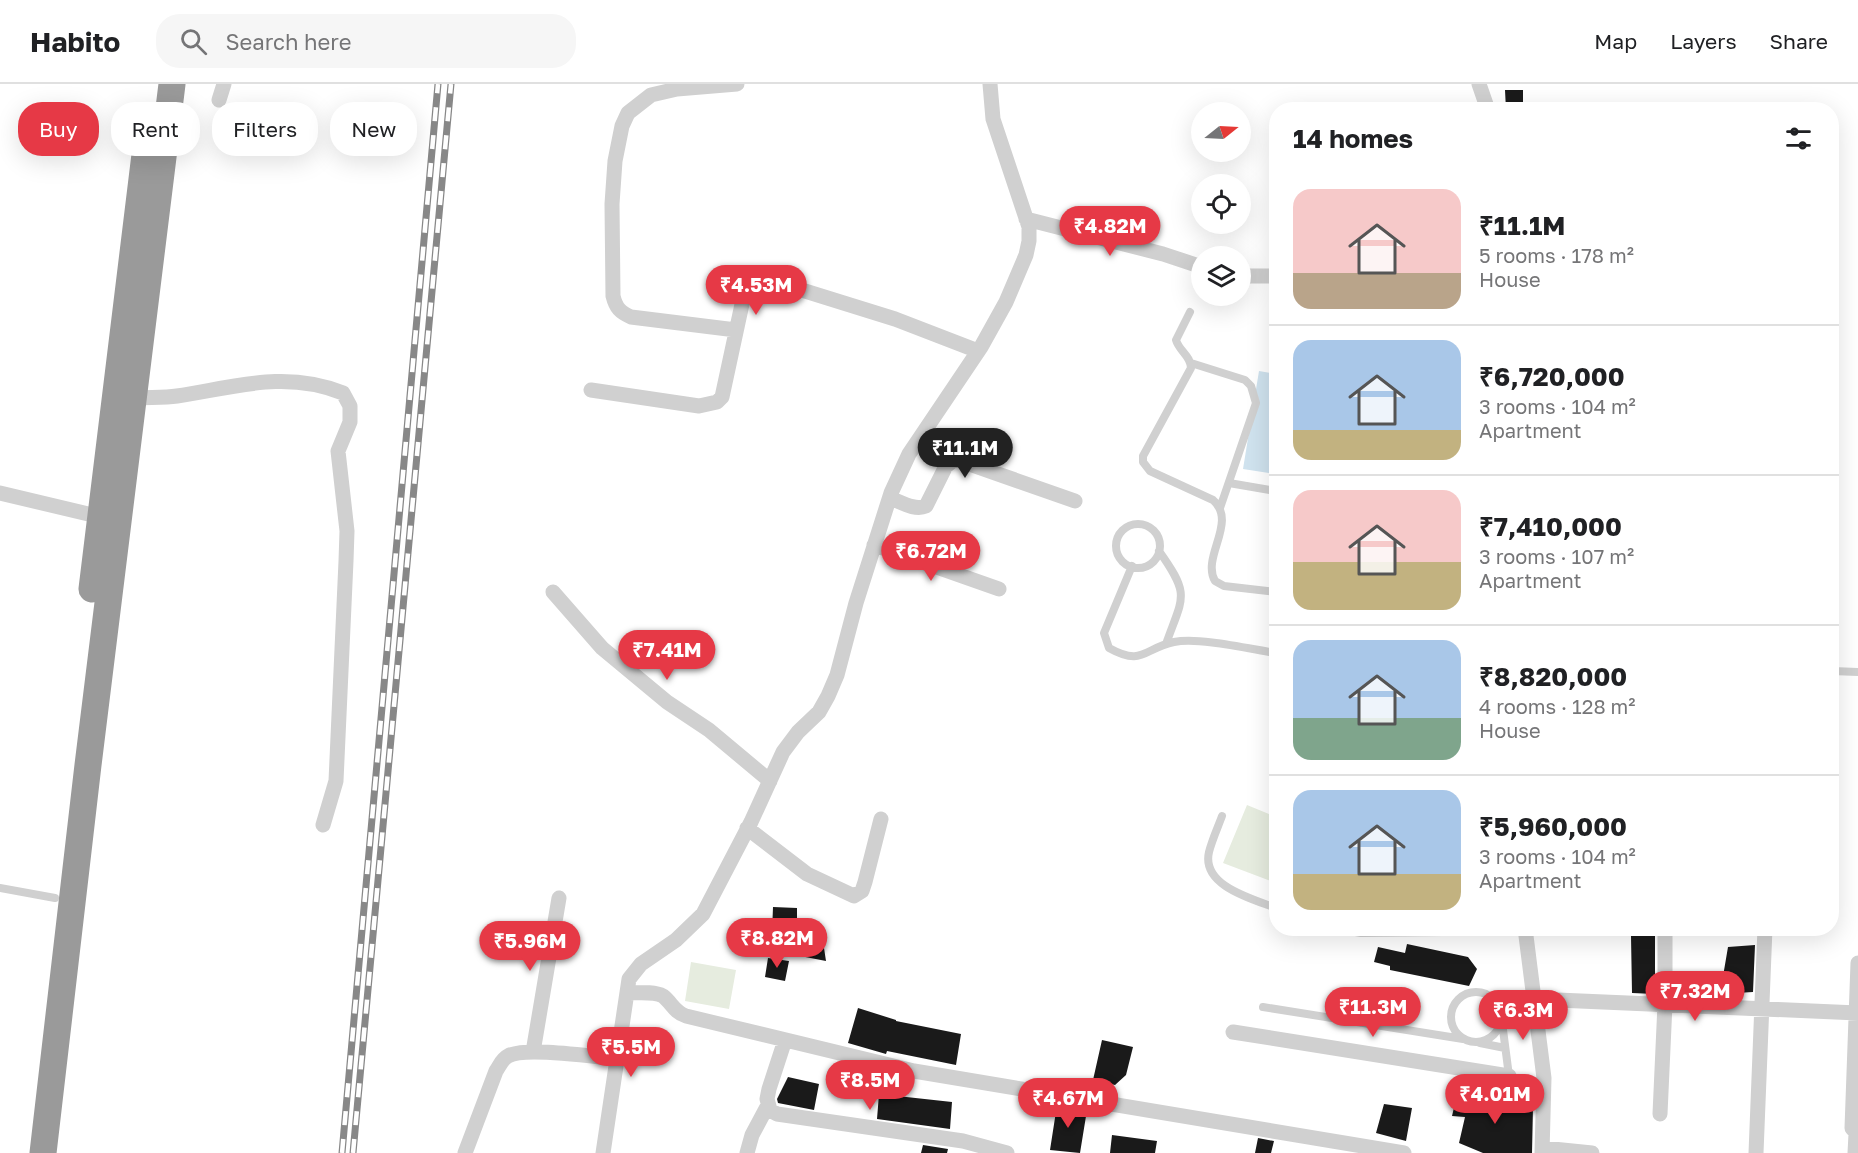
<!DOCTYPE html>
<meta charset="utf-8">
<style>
:root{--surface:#fff;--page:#f6f6f6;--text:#202124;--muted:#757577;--line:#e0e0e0;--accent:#e63946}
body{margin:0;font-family:"Golos Text",sans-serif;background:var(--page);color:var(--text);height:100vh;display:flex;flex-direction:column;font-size:22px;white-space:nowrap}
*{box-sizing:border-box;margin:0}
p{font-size:20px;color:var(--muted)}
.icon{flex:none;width:33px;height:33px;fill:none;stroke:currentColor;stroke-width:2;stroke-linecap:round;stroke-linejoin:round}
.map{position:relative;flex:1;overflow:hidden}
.details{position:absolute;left:1269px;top:18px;width:570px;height:834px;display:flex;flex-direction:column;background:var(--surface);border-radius:24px;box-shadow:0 6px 24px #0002}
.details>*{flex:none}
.guide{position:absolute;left:18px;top:18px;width:570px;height:54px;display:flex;gap:12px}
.needle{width:39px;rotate:72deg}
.fabs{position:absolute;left:1191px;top:18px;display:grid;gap:12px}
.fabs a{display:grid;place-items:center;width:60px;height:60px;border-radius:50%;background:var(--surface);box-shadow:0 6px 24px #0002;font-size:30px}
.price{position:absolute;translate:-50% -51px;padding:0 14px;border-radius:21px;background:var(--accent);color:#fff;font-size:20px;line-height:39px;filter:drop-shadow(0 2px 3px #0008)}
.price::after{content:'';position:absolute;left:50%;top:36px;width:18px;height:14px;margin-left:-9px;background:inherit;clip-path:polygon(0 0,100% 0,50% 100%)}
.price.active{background:#222;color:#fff}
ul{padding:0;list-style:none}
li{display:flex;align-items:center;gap:18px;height:150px;padding:0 24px}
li+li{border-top:2px solid var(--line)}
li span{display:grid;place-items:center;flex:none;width:168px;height:120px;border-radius:18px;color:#555}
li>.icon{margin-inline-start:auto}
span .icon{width:72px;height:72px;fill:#fffc;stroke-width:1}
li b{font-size:26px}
h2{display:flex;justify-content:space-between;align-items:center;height:72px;padding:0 24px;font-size:26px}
.tag{padding:0 21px;border-radius:24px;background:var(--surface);box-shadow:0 6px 24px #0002;font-size:21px;line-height:54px}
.tag.active{background:var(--accent);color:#fff}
header{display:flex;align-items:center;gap:36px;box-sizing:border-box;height:84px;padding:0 30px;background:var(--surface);border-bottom:2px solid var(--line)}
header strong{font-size:28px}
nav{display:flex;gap:33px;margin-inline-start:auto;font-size:21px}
.search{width:420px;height:54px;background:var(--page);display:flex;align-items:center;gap:15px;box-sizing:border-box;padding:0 21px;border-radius:24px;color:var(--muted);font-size:22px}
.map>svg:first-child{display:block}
</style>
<header>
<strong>Habito</strong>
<div class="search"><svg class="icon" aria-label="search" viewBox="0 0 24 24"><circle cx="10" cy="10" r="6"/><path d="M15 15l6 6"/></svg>Search here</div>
<nav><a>Map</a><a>Layers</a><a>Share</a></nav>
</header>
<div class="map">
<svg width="1858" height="1069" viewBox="0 0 1858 1069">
<rect width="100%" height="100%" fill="#fff"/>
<path fill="#e6ecdf" d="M1247 721 1276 733V799L1223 779Z
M691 878 736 886 729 925 685 917Z"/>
<path fill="#cfe2ee" d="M1259 287 1276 290V390L1243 385Z"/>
<path fill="#1a1a1a" d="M1505 6H1523V26H1506Z
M773 823 797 824V850L772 849Z
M1631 852H1655V910L1632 909Z
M797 859 824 864 826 877 795 871Z
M1407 860 1468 873 1477 885 1469 902 1390 886V882L1374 878 1378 863 1405 869Z
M1755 861 1753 908 1720 910 1728 863Z
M768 874 789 877 785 897 765 893Z
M858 924 896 936V937L961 950 956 981 887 967 886 970 848 959Z
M1102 956 1133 963 1126 991 1115 1001 1093 996Z
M788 993 819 1000 814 1026 778 1019 777 1015Z
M1458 1007 1533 1023 1532 1069H1483L1459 1059 1465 1033 1452 1032Z
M879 1010 952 1018 950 1045 877 1035Z
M1384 1020 1412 1024 1406 1057 1376 1049Z
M1057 1021 1087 1026 1080 1069 1050 1066Z
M1112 1051 1157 1057 1155 1069H1110Z
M1258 1054 1274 1057 1271 1069H1255Z
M923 1061 948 1065 947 1069H921Z"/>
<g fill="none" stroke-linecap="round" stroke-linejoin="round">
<path stroke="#d0d0d0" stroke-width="8" d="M1190 228 1176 256C1179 267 1191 272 1191 284L1143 372V378L1150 387 1213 416C1238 438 1201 473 1215 497L1224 502 1276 508
M1191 279 1245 296 1251 302 1256 319 1220 424
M1229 399 1276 407
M1116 462a22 22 0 1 1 44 0a22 22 0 1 1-44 0Z
M1159 467C1191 512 1183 512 1166 560
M1132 482 1104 549 1109 564C1143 583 1144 564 1174 558 1199 553 1250 565 1276 569
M1832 587 1858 588
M1222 732C1218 743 1212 756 1209 768 1201 802 1253 815 1276 824
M0 804 55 814
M1333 844 1361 849 1525 847
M1451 933a25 25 0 1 1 50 0a25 25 0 1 1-50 0Z
M1263 923 1463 955
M1502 938 1509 992 1544 1002
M1480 959 1505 964"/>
<path stroke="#d0d0d0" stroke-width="15" d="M1479 0 1488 26
M219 16 224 0
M1026 135 1163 170 1202 183
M1240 192H1276
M736 246 631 233C620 228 616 224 613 212L612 120 615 77 622 42 628 29 651 11 677 5 737 0
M591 306 699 322 717 318 722 313 747 197 757 192 895 235 978 267
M135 314C149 313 164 314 177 312 235 303 286 286 343 309L350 322V338L338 367 347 447 346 477 336 697 323 741
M0 409 101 433
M890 414C901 418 915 427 926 422L946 382 955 375 1075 417
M874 461 999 505
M553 508 602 564 667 618 709 646 770 697
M747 744 807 790 854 812 862 807 865 798 881 735
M1525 844 1544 994 1542 1069
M1858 879 1852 1044 1858 1051
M627 909C637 909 654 907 663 912 672 919 674 928 686 932L914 987 1404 1069
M1534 915 1858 929
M1233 948 1509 992
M785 956 769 1005 767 1015 770 1026 777 1030 963 1057 1007 1069
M533 968 559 814
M1660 1030 1665 920V844
M1543 1064 1592 1069
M465 1069 496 987C500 981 502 975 508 972 525 962 595 973 618 975
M603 1069 629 895 641 880 676 856 703 830 751 738 783 668 798 648 819 628 828 612 837 591 856 519 891 409 909 370 981 263 1006 218 1026 171 1029 157V143L993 35 990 0
M747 1069 752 1051 768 1021
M1756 1069 1765 844
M1855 1069 1856 1050"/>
<path stroke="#9a9a9a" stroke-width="27" d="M92 505 148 46
M43 1069 88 681 172 0"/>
<g stroke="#888" stroke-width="7">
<path id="rail" d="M342 1069 438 0
M353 1069 451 0"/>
</g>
<use href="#rail" stroke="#fff" stroke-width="4.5" stroke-dasharray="14" stroke-linecap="butt"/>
</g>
</svg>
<div class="fabs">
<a><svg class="needle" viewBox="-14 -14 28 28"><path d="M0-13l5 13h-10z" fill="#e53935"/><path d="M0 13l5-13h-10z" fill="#757577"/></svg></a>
<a><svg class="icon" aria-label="locate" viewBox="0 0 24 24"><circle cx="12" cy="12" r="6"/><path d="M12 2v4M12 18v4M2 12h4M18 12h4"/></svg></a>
<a><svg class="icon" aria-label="layers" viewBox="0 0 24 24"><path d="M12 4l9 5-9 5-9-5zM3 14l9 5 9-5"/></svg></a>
</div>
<b class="price" style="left:1110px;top:173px">₹4.82M</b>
<b class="price" style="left:756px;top:232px">₹4.53M</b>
<b class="price active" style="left:965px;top:395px">₹11.1M</b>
<b class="price" style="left:931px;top:498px">₹6.72M</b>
<b class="price" style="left:667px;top:597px">₹7.41M</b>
<b class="price" style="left:777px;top:885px">₹8.82M</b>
<b class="price" style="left:530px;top:888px">₹5.96M</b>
<b class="price" style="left:1695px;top:938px">₹7.32M</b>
<b class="price" style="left:1373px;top:954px">₹11.3M</b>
<b class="price" style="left:1523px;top:957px">₹6.3M</b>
<b class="price" style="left:631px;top:994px">₹5.5M</b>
<b class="price" style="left:870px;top:1027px">₹8.5M</b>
<b class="price" style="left:1495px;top:1041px">₹4.01M</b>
<b class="price" style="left:1068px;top:1045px">₹4.67M</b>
<div class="guide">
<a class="tag active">Buy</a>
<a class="tag">Rent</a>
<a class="tag">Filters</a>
<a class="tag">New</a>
</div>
<section class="details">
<h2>14 homes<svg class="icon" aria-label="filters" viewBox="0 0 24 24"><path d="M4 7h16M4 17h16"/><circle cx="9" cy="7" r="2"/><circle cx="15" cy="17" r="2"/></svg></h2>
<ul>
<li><span style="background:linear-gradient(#f6c9c9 70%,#b9a48a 0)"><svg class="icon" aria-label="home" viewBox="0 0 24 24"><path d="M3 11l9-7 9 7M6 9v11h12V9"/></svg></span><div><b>₹11.1M</b><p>5 rooms · 178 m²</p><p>House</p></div></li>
<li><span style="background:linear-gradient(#a9c7e8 75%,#c2b280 0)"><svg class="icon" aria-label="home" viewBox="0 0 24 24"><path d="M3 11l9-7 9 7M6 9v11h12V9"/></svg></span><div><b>₹6,720,000</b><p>3 rooms · 104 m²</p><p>Apartment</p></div></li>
<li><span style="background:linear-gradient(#f6c9c9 60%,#c2b280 0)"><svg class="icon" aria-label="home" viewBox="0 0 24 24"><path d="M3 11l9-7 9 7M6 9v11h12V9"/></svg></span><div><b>₹7,410,000</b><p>3 rooms · 107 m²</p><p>Apartment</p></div></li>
<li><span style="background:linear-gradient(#a9c7e8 65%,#7fa58c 0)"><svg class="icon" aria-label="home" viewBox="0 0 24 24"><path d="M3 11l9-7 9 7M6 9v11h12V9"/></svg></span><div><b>₹8,820,000</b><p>4 rooms · 128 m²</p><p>House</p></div></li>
<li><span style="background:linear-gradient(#a9c7e8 70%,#c2b280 0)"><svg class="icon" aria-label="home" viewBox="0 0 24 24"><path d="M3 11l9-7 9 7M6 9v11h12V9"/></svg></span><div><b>₹5,960,000</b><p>3 rooms · 104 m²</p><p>Apartment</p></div></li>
</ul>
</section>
</div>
